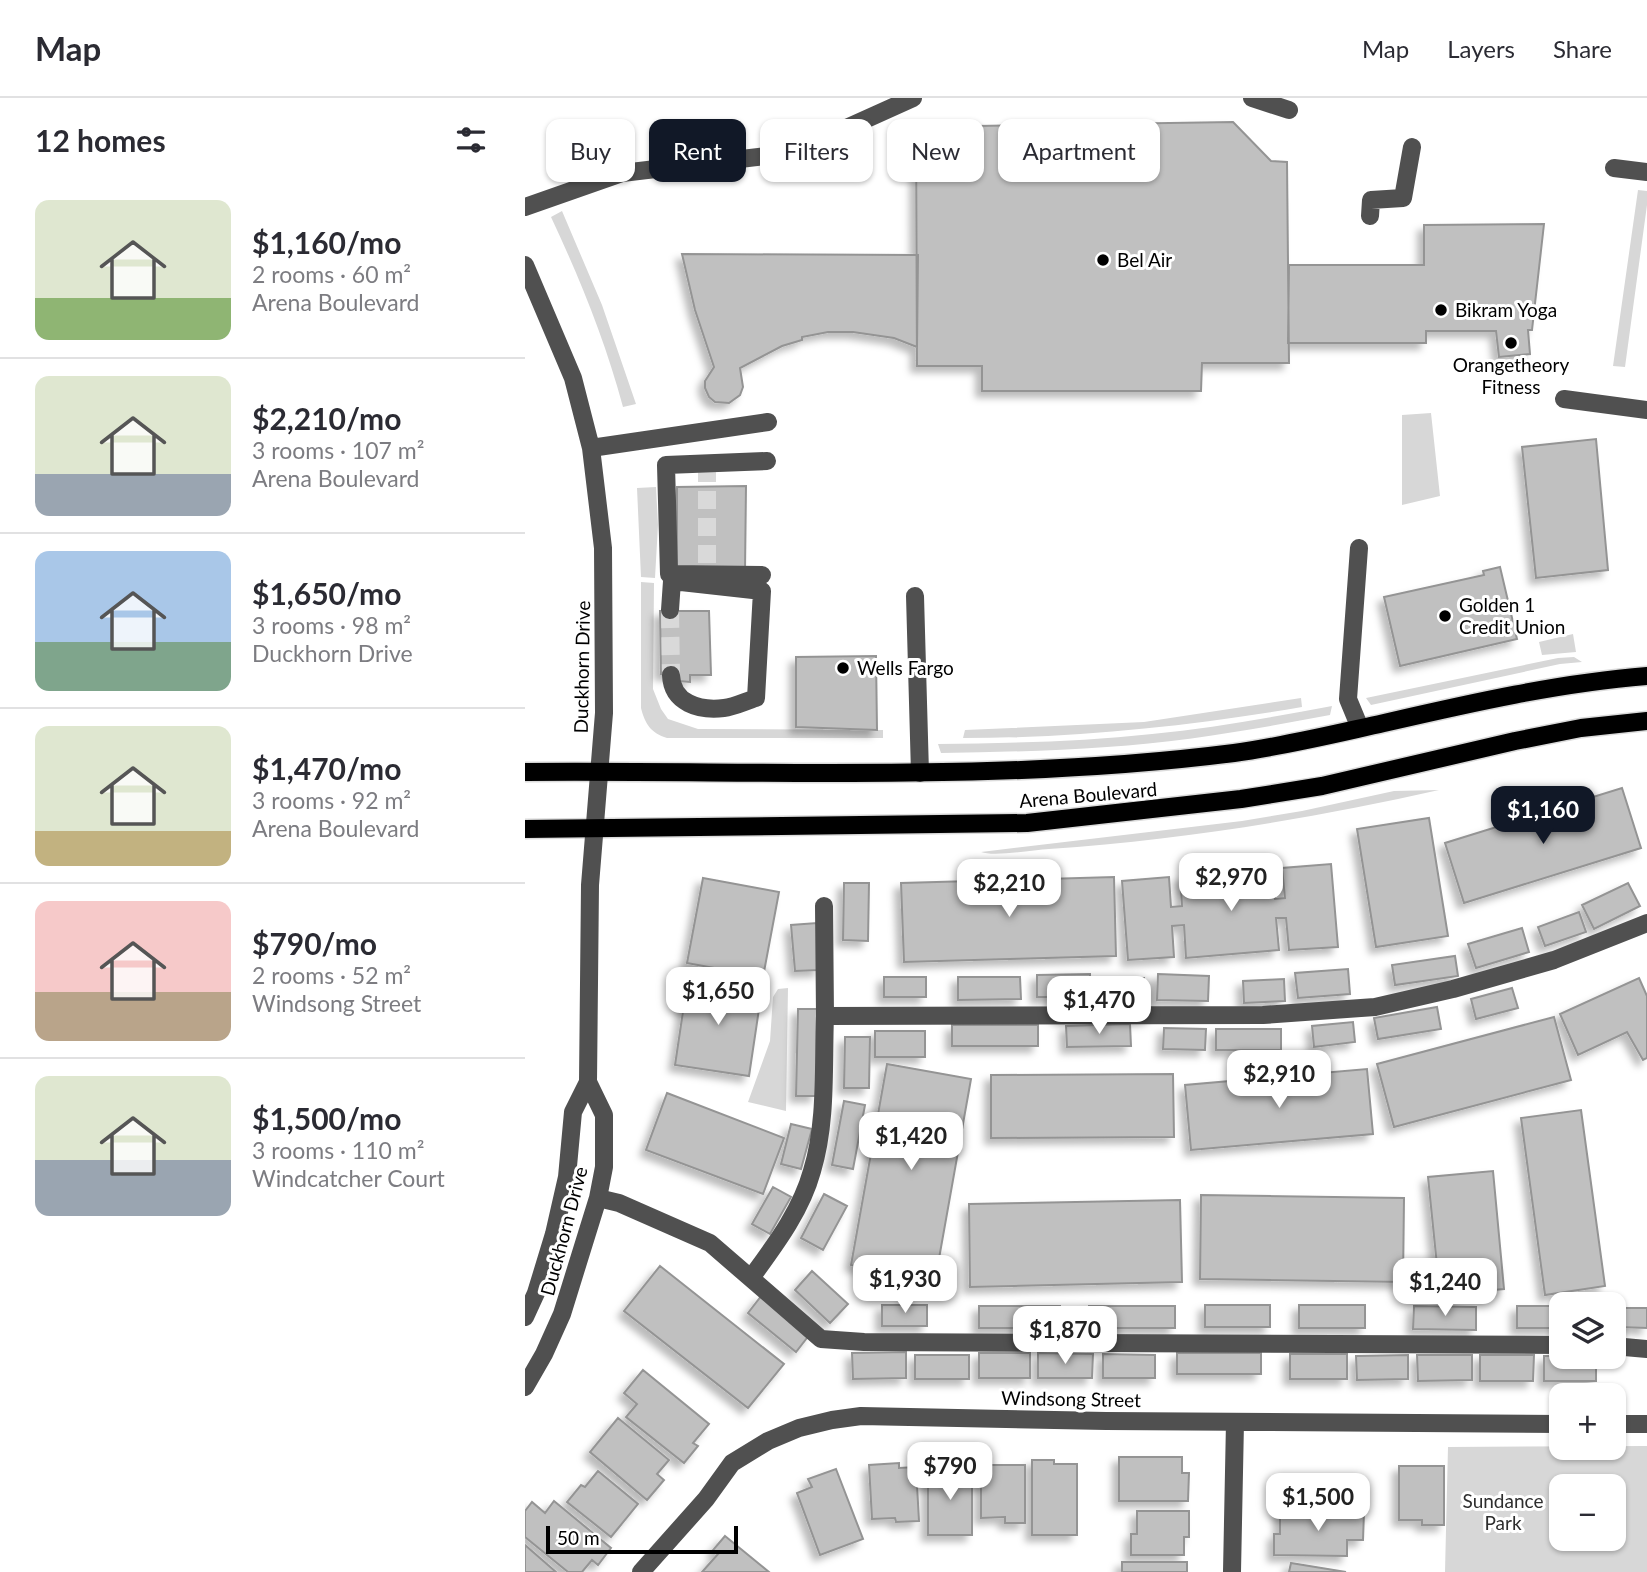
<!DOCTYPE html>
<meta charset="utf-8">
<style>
:root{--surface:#fff;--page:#f7f7f7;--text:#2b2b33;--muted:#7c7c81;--line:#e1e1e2;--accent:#111827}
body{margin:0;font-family:Lato,sans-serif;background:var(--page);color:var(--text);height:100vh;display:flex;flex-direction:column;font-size:26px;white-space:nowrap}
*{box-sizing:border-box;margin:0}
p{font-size:23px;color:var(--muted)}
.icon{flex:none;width:38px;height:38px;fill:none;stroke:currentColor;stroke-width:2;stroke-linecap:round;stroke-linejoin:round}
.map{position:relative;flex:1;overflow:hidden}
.sheet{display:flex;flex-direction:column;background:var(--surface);width:525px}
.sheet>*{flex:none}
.hud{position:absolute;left:21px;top:21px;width:665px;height:63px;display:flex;gap:14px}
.tools{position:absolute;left:1024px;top:1194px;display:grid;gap:14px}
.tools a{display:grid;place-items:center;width:77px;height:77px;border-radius:14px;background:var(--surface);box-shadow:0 2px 5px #0004;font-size:35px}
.scale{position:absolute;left:21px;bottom:18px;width:192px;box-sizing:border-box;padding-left:7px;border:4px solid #000;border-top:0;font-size:19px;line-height:24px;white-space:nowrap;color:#000;-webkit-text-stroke:5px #fff;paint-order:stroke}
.price{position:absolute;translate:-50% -60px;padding:0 16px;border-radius:14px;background:#fff;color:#222;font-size:23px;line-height:46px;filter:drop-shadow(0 2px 4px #0008)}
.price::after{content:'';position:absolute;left:50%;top:42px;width:21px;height:16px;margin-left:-10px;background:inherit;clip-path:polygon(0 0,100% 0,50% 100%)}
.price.selected{background:var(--accent);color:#fff}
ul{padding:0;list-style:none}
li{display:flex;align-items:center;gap:21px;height:175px;padding:0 35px}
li+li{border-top:2px solid var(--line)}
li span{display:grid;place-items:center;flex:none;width:196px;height:140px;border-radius:14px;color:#555}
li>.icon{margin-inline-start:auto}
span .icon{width:84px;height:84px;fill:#fffc;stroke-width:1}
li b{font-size:30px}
h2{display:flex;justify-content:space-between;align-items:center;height:84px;padding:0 35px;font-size:30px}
.tag{padding:0 24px;border-radius:14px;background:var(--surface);box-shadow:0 2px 5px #0004;font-size:24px;line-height:63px}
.tag.selected{background:var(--accent);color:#fff}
header{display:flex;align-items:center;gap:42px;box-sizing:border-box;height:98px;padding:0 35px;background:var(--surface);border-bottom:2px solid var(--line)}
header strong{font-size:33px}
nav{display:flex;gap:38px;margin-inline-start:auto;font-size:24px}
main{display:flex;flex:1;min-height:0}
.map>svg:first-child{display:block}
</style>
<header>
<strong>Map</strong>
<nav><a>Map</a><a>Layers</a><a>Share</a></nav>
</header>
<main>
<section class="sheet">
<h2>12 homes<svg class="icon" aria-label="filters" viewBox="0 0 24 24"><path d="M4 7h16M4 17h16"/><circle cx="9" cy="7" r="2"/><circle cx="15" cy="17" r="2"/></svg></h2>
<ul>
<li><span style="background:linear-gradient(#dfe7d0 70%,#8fb573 0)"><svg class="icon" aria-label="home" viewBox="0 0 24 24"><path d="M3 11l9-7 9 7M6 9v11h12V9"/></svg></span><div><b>$1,160/mo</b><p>2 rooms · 60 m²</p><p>Arena Boulevard</p></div></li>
<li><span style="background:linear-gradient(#dfe7d0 70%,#9aa5b1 0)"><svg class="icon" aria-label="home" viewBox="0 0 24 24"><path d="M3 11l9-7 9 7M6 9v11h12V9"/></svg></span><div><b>$2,210/mo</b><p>3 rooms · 107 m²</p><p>Arena Boulevard</p></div></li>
<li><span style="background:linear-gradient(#a9c7e8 65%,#7fa58c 0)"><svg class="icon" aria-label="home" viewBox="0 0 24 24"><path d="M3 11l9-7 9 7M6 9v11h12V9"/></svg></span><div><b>$1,650/mo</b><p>3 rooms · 98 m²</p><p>Duckhorn Drive</p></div></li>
<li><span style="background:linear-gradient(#dfe7d0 75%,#c2b280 0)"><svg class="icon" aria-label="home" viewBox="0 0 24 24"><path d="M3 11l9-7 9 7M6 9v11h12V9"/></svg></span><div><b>$1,470/mo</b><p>3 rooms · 92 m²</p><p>Arena Boulevard</p></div></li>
<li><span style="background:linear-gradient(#f6c9c9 65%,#b9a48a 0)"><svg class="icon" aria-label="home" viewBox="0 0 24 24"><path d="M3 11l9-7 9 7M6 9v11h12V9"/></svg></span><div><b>$790/mo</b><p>2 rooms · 52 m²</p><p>Windsong Street</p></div></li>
<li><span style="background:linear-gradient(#dfe7d0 60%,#9aa5b1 0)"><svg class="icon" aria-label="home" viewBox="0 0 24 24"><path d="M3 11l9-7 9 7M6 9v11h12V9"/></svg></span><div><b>$1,500/mo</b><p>3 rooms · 110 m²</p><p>Windcatcher Court</p></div></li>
</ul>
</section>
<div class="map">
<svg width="1122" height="1474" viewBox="0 0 1122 1474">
<defs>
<filter id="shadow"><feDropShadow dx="-6" dy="6" stdDeviation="3.5" flood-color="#0004"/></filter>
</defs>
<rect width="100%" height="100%" fill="#fff"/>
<path fill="#d7d7d7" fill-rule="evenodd" d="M1113 92 1122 93V107L1100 269 1088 268Z
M37 113 77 207 111 306 98 309C80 242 55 181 26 119Z
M906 315 915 398 877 407V317Z
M131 389 133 427 130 480 116 479 112 390Z
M116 484 129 485 128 591 136 611 143 621 173 631 358 632V640H142C126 635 120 626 116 610Z
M1048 536 1051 554 1017 557 1014 544Z
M1049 559 1057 564 1035 566 846 607 841 600 1033 560Z
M776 600 777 609C665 628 552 640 438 640L440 632 619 624Z
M807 608 805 617C731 631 657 644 582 649 527 653 472 654 416 655L413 646C485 645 556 644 627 636 688 630 748 619 807 608Z
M914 692C785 721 656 742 524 751 507 752 469 759 456 754L717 723 777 713 869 693Z
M263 890 261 1013 223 1004 245 943 248 899 253 891Z
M1122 1348V1474H920L923 1349ZM1036 1388H1088V1440H1036Z"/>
<path fill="#c0c0c0" stroke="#949494" stroke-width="2" filter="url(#shadow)" d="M708 24 746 63 762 64 764 265H677L676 293H457V268H392L391 29Z
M1019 126 1007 232H1003L1005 256 974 259 971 233H901V245H763L764 167H899V127Z
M157 156 393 157 392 249 369 240 328 234H303L277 239V242L257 248 215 270 218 289 215 297 204 305 190 304 184 299 180 290V283L189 269 170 212Z
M1071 341 1083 472 1011 480 997 349Z
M221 388 220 473H152V389Z
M975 469 992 541 875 568 859 499 959 477 958 473Z
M135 513H184L186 577H165V584L154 583V576H136Z
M351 558 352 632 271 629V559Z
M1097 690 1116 750 939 805 920 745Z
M904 720 923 838 851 849 832 731Z
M806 766 813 849 764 852 761 820H751L754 852 661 860 659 827 647 828 649 859 603 862 597 783 644 779 646 809 657 808 655 778 748 771 750 801 760 800 757 770Z
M589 779 591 858 379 864 376 785Z
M178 780 254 794 238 879 162 865Z
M319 785H344L343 843 318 842Z
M1103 785 1115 808 1069 831 1057 807Z
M1054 814 1061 834 1020 848 1013 829Z
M292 825 295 872 270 873 266 827Z
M997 830 1004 854 951 870 943 846Z
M930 858 933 878 870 887 867 867Z
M823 871 825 896 773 900 770 875Z
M565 876V899H512V877Z
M633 876 684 878 683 903 632 902Z
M359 879H401V899H359Z
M433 879H495L496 901 433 902Z
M163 880 237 891 224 978 150 967Z
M578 880H619V899H578Z
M1114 880 1122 898V960L1118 962 1102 934 1053 957 1035 916Z
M759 881 760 903 719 905 718 883Z
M987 890 993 910 951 921 946 901Z
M912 909 916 931 853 941 849 920Z
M273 911H293L291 998H271Z
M1029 919 1046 982 869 1029 852 966Z
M828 924 830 944 789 949 787 928Z
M605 926 606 948 542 949 541 928Z
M427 927H513V948H427Z
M639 930 681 931 680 952 638 951Z
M691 931H756V952H691Z
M350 933H400V959H350Z
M320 939H345L344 990H319Z
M362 966 446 981 410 1183 326 1167Z
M842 971 848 1036 666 1052 660 987Z
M648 976 649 1039 466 1040V977Z
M142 995 259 1040 238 1096 121 1052Z
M319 1003 340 1007 328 1071 307 1067Z
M1056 1012 1080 1188 1020 1197 996 1020Z
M266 1026 287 1031 276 1071 256 1066Z
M968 1073 979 1191 915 1197 903 1079Z
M248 1089 266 1099 245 1136 227 1126Z
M299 1096 322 1108 298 1152 276 1140Z
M676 1097 879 1100 878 1184 675 1181Z
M655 1102 657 1184 445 1189 444 1106Z
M135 1168 259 1266 223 1310 99 1213Z
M287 1173 323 1206 305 1225 270 1192Z
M237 1197 285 1236 271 1254 223 1215Z
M357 1207H402V1228H357Z
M680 1207H745V1229H680Z
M774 1207H840V1230H774Z
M454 1208H535V1230H454Z
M564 1208H650V1230H564Z
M889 1208 951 1209V1232L888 1231Z
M992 1208H1036V1230H992Z
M1095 1210H1122V1230L1094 1229Z
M381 1254V1280L328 1281 327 1255Z
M454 1255H505V1280H454Z
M513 1255 568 1256 567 1280H513Z
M652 1255H736V1276H652Z
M578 1256 630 1257V1280H578Z
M765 1256H822V1281H765Z
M390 1257H444V1281H390Z
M883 1257V1281L832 1282 831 1258Z
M892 1257H947V1282L893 1283Z
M955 1257H1009L1008 1283H955Z
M1019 1258H1071V1283H1019Z
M118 1272 184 1326 168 1345 173 1348 159 1365 101 1319 112 1306 99 1295Z
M93 1320 144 1362 132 1376 139 1382 122 1402 65 1354Z
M594 1359H657V1375H664L663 1403H594Z
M507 1362H529V1366H552V1437H507Z
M374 1365V1370L391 1369 394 1423 371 1424 370 1420 347 1421 344 1367Z
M456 1367H500V1425H480V1419L456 1420Z
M420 1368H447V1437H403V1374H420Z
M874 1368H919V1427H897V1422H874Z
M311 1371 338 1441 295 1457 272 1395 287 1389 283 1381Z
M73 1373 113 1406 86 1439 42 1404 56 1387 60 1389Z
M29 1403 86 1450 73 1467 67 1462 57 1474H43L0 1439V1413L7 1404 20 1415Z
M755 1412 839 1414 838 1442H822V1458L749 1457V1436H755Z
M612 1413H664V1439H659V1457H606V1436H612Z
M200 1438 244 1474H177L193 1456 188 1452Z
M0 1447 31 1474H0Z
M597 1464H662V1474H597Z
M766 1465 821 1474H764Z"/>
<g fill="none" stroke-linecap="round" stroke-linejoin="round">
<path stroke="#d9d9d9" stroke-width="18" stroke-dasharray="18 9" stroke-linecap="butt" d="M182 366V477
M145 512 146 577"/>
<g stroke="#dbdbdb" stroke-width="21">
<path id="major" d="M0 674C237 672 474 685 709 655 760 648 809 636 859 625 946 605 1034 585 1122 578
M0 731 502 725 716 701 797 688 990 643 1056 630 1122 623"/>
</g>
<path stroke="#505050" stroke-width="18" d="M727 0 764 12
M1089 70 1122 74
M0 109 97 75 266 55 388 0
M845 118 846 102 878 100 887 49
M0 167 48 280 66 350 78 450 79 615 65 787 63 984 48 1014 42 1079 29 1136 11 1195 0 1219
M1039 301 1122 312
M66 350 243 324
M834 450 823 601 835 630
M237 477 144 476 141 367 242 363
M390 498 395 675
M145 512 147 483 237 493 231 600C221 603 209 609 199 610 174 613 147 605 146 577
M299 808 300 918 738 917 850 909 928 891 1029 862 1122 825
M73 1100 94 1105 185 1145 296 1241 339 1244 1036 1247
M226 1180C250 1147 276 1113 287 1073 302 1024 298 969 300 918
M1088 1248 1122 1251
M0 1289 19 1256 37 1216 73 1100 79 1069V1017L63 984
M1088 1326H1122
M116 1474 181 1401 207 1365 243 1343 274 1330 307 1322 336 1318 581 1323 1036 1326
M707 1474 710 1324"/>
<use href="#major" stroke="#000" stroke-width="18"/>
</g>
<g fill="#000" stroke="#fff" stroke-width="2.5">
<circle cx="578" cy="162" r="7"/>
<circle cx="916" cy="212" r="7"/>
<circle cx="986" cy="245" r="7"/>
<circle cx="920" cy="518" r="7"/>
<circle cx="318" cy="570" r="7"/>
</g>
<g text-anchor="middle" stroke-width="6" stroke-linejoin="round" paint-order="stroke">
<g font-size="19" fill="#000" stroke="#fff" text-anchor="start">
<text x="592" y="169">Bel Air</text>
<text x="930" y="219">Bikram Yoga</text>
<text x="986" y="274" text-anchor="middle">Orangetheory<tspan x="986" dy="22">Fitness</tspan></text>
<text x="934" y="514">Golden 1<tspan x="934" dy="22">Credit Union</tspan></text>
<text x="332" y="577">Wells Fargo</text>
</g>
<g font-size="19" fill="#000" stroke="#fff">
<text transform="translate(57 569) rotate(-89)" y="7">Duckhorn Drive</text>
<text transform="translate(563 697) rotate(-5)" y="7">Arena Boulevard</text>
<text transform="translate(39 1133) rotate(-75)" y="7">Duckhorn Drive</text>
<text transform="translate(546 1301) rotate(1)" y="7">Windsong Street</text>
</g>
<g font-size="19" fill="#2e2e2e" stroke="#fff">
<text x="978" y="1410">Sundance<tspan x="978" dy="22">Park</tspan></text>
</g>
</g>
</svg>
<div class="tools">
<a><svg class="icon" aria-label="layers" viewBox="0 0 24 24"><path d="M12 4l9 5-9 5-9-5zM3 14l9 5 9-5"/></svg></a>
<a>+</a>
<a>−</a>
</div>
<div class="scale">50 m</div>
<b class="price selected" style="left:1018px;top:748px">$1,160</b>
<b class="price" style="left:706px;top:815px">$2,970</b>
<b class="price" style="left:484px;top:821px">$2,210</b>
<b class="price" style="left:193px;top:929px">$1,650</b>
<b class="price" style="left:574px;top:938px">$1,470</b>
<b class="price" style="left:754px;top:1012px">$2,910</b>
<b class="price" style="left:386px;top:1074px">$1,420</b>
<b class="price" style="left:380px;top:1217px">$1,930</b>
<b class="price" style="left:920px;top:1220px">$1,240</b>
<b class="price" style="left:540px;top:1268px">$1,870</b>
<b class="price" style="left:425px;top:1404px">$790</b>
<b class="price" style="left:793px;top:1435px">$1,500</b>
<div class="hud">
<a class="tag">Buy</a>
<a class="tag selected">Rent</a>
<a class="tag">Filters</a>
<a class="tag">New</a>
<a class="tag">Apartment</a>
</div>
</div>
</main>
